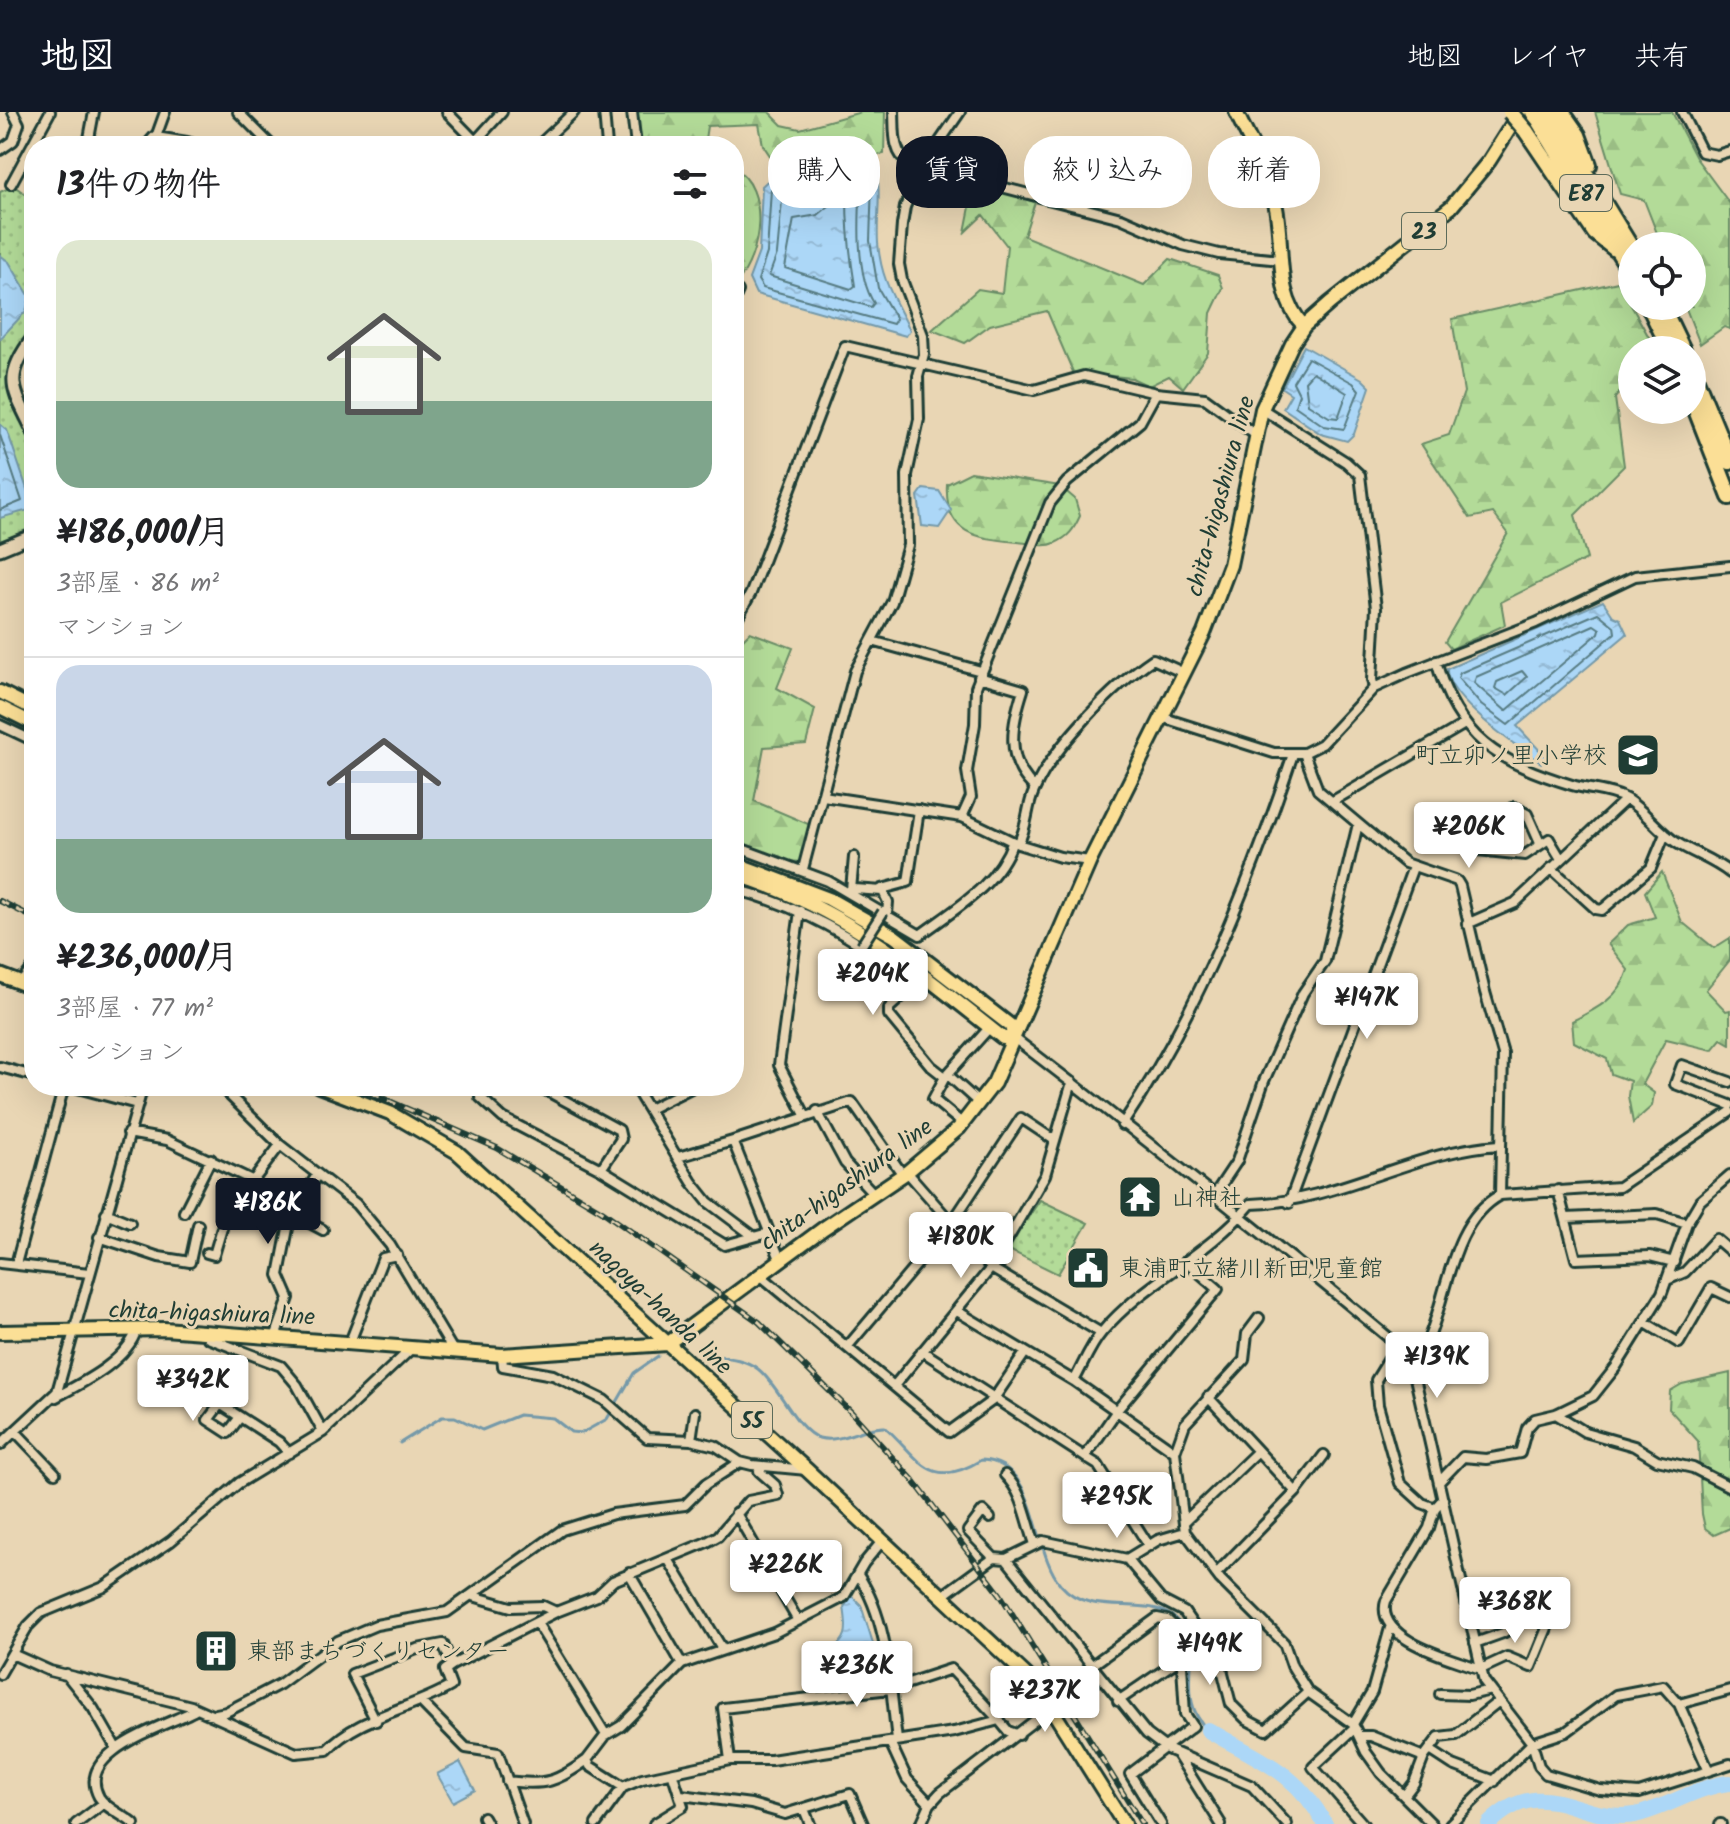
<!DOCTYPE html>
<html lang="ja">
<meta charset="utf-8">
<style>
:root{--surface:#fff;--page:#f6f6f6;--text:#202124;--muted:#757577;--line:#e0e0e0;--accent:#111827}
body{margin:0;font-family:Kalam,"Klee One",sans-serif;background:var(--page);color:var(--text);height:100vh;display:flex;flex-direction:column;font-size:30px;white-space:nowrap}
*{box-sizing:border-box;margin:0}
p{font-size:26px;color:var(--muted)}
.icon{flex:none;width:44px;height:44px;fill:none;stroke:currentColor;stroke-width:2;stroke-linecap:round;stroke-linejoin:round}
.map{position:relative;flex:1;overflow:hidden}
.panel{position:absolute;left:24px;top:24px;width:720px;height:960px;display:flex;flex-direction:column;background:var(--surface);border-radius:32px;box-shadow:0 8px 32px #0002}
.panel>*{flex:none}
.guide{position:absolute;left:768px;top:24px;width:760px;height:72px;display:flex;gap:16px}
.tools{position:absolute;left:1618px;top:120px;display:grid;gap:16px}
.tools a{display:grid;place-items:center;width:88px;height:88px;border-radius:50%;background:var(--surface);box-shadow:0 8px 32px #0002;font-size:40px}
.price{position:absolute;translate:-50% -68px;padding:0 18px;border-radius:8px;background:#fff;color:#222;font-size:26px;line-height:52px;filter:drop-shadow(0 2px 4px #0008)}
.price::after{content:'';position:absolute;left:50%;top:48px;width:24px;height:18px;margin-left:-12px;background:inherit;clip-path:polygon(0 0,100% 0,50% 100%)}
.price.active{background:var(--accent);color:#fff}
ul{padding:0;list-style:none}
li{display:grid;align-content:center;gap:16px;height:424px;padding:0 32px}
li+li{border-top:2px solid var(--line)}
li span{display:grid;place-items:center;height:248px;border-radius:24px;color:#555}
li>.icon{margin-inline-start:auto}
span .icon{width:144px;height:144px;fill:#fffc;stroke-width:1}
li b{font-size:34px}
h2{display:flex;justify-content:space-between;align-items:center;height:96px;padding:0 32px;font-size:34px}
.pill{padding:0 28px;border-radius:32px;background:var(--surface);box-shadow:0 8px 32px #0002;font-size:28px;line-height:72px}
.pill.active{background:var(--accent);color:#fff}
header{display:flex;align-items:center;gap:48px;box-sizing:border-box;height:112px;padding:0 40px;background:var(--accent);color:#fff}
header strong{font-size:38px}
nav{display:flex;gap:44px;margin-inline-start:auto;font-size:28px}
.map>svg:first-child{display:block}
</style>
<header>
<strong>地図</strong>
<nav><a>地図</a><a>レイヤ</a><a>共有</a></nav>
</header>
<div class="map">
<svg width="1730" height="1712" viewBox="0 0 1730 1712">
<defs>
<pattern id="grass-dots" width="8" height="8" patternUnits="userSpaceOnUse" patternTransform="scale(2)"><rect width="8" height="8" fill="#b3db98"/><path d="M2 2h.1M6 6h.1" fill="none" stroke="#9abd84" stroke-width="1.8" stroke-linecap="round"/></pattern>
<pattern id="forest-firs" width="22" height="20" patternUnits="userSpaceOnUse" patternTransform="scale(2)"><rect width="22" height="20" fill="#b3db98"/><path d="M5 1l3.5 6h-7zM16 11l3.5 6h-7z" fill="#9abd84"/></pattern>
<pattern id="water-ripples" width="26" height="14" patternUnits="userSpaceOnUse" patternTransform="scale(2)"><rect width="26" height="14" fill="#acd7f7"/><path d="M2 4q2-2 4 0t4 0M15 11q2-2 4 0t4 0" fill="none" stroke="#94b9d4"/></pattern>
</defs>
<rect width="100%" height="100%" fill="#e9d6b4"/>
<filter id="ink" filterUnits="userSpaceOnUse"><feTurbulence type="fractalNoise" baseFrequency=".0125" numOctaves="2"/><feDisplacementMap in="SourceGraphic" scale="16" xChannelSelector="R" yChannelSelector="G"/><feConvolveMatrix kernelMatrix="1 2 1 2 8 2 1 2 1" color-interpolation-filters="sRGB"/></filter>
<g filter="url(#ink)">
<path fill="url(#grass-dots)" stroke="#698c66" stroke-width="2" d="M14 74 34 88V217L11 254 8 272 11 286 34 334V417L0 430V80Z
M1040 1088 1088 1111 1058 1162 1007 1137Z"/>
<path fill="url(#forest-firs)" stroke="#698c66" stroke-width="2" d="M636 0H769L782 13 800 17 861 0H885L884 42 827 53 793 78 763 33 759 12 707 14 704 34H642Z
M1595 0H1672L1696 46 1730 92V217L1724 215 1700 232 1685 194H1692V134H1662L1644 88 1620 82Z
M734 56C771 76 761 144 737 170L734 169Z
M963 68 1035 90 1024 124 1144 173 1170 147 1218 163 1223 176 1211 201 1208 241 1183 276 1169 264 1149 274 1132 266 1073 260 1047 199 990 213 965 231 932 218 978 177 1002 181 1007 134 983 103 965 120 971 90 962 74Z
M1618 170 1655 236 1632 238V265L1615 286 1624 354 1575 403 1587 447 1501 490 1505 513 1451 537 1445 530 1508 421 1493 401 1470 406 1421 332 1449 323 1464 280 1452 207Z
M971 360 1060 374 1075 387 1080 404C1074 417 1069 425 1055 431 1045 436 1029 431 1018 430 977 426 944 423 947 372Z
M750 520 793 536 777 576 815 597 806 632 764 635 754 689 813 714 803 750 785 749 734 731V536Z
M1662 760 1682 810 1714 836 1730 826V848L1706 878 1726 899 1730 898V932L1721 927 1712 938 1666 927 1642 972 1654 981 1652 994 1633 1011 1628 984 1630 969 1611 962 1607 947 1574 930 1572 909C1597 897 1620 885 1628 858L1608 832 1628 813 1655 805 1645 780Z
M1730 1261V1416L1714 1423 1705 1416 1702 1402 1698 1329 1669 1297 1670 1279 1682 1272Z"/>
<path fill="url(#water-ripples)" stroke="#7499a9" stroke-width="2" d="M844 44 874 51C883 78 876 103 878 131 881 168 894 186 910 218L906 224 756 182 749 167 759 140 762 74 775 62 804 76Z
M0 143 9 150 30 185 26 199 0 227Z
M1304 234 1362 267 1370 275 1354 322 1347 329 1321 322 1283 296 1291 282 1282 276Z
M0 312 7 318 32 392 29 398 0 406Z
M923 377 939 379 951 398 939 416 922 414 918 384Z
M1603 489 1613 504 1620 507 1627 522 1517 614 1546 645 1541 651C1519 636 1445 585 1447 557Z
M852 1484 861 1493 876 1541 822 1548C843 1526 850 1531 844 1495Z
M460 1650 475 1678 453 1690 437 1662Z"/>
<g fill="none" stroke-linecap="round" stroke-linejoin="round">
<path stroke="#577b82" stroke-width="2" d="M845 53 867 58 872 69 870 129 878 176 896 207 893 212 763 176 758 168 767 141 771 77 778 73 807 84Z
M847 64 861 70C859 102 855 162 874 191L871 195 769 164 777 142 782 89 811 93Z
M841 84 847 86C847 116 850 144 855 174L851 177 785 156 794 107 818 103Z
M1308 246 1353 271 1359 278 1344 317 1324 314 1295 294 1299 282 1293 270Z
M1313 260 1347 281 1338 306 1329 305 1308 292 1305 269Z
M0 323 22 389 0 398
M1598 501 1614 514 1615 521 1508 613 1481 593 1458 566 1460 561Z
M1594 513 1600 517 1599 521 1506 599 1474 571 1476 565Z
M1522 559 1527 565 1507 583 1495 576 1497 570Z"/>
<path stroke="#7499a9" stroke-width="3" d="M705 1242C722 1245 744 1246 758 1257 779 1273 797 1320 819 1326 840 1332 863 1314 885 1315 920 1346 929 1380 981 1348 1039 1349 1031 1438 1061 1473 1094 1512 1157 1475 1182 1515 1204 1548 1174 1586 1208 1618
M400 1331 442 1305H455L482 1318 519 1303 553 1306 571 1320 582 1321 607 1307 634 1261 658 1244"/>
<path stroke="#acd7f7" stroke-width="16" d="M1208 1618C1257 1647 1296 1658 1325 1712
M1489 1712C1543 1658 1578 1712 1635 1703 1667 1696 1697 1674 1730 1671"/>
<g stroke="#1f3d34" stroke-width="14">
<path id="street" d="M165 0 156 25 187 30 184 34
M238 0 272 34
M447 0 480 34
M604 0 607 34
M632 0 636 34
M894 0C895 18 892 41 909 51L1121 106 1183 133 1219 142 1282 148
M1682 0 1702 40 1717 43 1730 39
M187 30 200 34
M88 32 94 0
M472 33 502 0
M538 34 574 0
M0 38 13 29 19 12 13 0
M11 72 50 0
M734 188 738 179
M1262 297 1346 350 1360 363 1376 496 1372 568 1374 576
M734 512 751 481 845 234 1034 278 1084 264 1156 281 1205 286 1257 324
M872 529 981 559
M1436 549C1457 626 1499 651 1572 673 1589 678 1610 678 1626 687 1645 699 1658 719 1677 731 1695 742 1714 748 1730 761
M979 565 1023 578C1012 612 1004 648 1035 676
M1161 605 1274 641H1304L1322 632 1374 576 1407 561 1536 511 1635 464 1730 454
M0 613 34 629
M1304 641 1318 678 1405 751 1457 769 1460 774 1485 880 1503 942 1500 1083
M823 684 962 705 1018 732 1060 745 1090 749
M1333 689 1463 613
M1514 695 1527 702 1540 731
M962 705 971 685 967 659 975 612 976 575 1050 391 1067 370 1140 310 1156 281
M1018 732C1028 714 1026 697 1034 679 1052 636 1114 573 1153 547L1184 561
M734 734 828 769 920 823C955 797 998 773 1013 729
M1468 737 1525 743 1549 727 1561 747
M1551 756 1596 797 1602 798 1651 756 1665 722
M803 757 855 559 892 490 908 433 907 363 919 307 918 264 924 242 923 223 902 168 899 152 902 113 905 95 923 54 960 0
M734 777C799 793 856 827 909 866L911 876 889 896V903L931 954 945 965 933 987 963 1012
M851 778 854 745
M849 780 855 777 882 779
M800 799 779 953 805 1003
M887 803 888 790 882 777 908 770 919 698
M1467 812 1515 791 1626 687
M20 872 34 854
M1014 926C1143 1025 1269 1126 1394 1230L1413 1257 1484 1569 1532 1631 1539 1654 1546 1662 1600 1678 1639 1681 1730 1652
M0 955 34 964
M948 963 979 991
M945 965 990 915
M1730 970 1682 953 1675 972 1730 993
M70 974 137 992
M220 974 280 1033 356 1092 390 1133 454 1240
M483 974 480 985 503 1006 601 1057 725 1133 768 1121
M538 974 619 1018 621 1027 601 1057
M634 974 692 1070 708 1090 752 1123
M649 997 695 974
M817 999 845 1051 874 1082
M1122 1013C1199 898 1249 773 1293 642
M128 1021 167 1028 254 1069
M678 1045 733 1029
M907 1060 991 1156 1101 1221
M1558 1078 1576 1147 1650 1144 1674 1150
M1215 1082 1237 1049 1264 969 1303 881 1325 849 1358 712
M1289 1091 1413 755
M184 1100 211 1047
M106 1101 130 1111
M293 1102 323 1118
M1566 1106 1657 1102 1687 1111
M99 1125 159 1145 190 1150 198 1113
M207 1141 214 1143 228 1096 240 1086 280 1033
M780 1147 733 1029 852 990 903 1063
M0 1151 89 1161
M16 1152 64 974
M760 1163 949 1320 993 1288 1025 1241
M1669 1167 1685 1160 1716 1127 1730 1139
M957 1199 1074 1269 1175 1340 1185 1420 1220 1467 1284 1531 1292 1554 1308 1580 1353 1612 1366 1640 1381 1661 1432 1712
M1644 1210 1679 1231 1711 1176 1730 1185
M207 1220 208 1226 281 1254 297 1273 323 1320
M276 1223 289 1186 279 1163 290 1106 317 1063
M350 1230 383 1146 397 1143
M848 1234 951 1112 1021 1006 1054 1028
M1397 1234 1376 1268 1378 1293 1400 1371 1422 1391 1435 1396
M922 1239 1085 1345 1118 1297 1218 1177 1188 1151
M502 1243 503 1254 553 1263 604 1288 647 1326 691 1328 716 1334 740 1350 752 1353 807 1358
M1411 1252C1423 1244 1426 1233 1431 1220 1448 1175 1454 1107 1500 1083L1619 1075 1730 1000
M1074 1269C1083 1253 1090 1234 1102 1220 1144 1170 1206 1145 1251 1092 1338 1090 1413 1038 1500 1033
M894 1274 991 1156 1045 1063 1072 970
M56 1285C84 1270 127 1249 137 1217
M1208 1285 1296 1380
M1556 1302 1585 1320 1634 1334 1657 1348 1693 1356 1730 1375
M240 1305 228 1321 208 1308 220 1292 279 1330 289 1341
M15 1319 55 1361
M691 1328 695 1301
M0 1333 57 1280 143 974
M1175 1340 1185 1312 1244 1248 1247 1222 1259 1206
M1085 1345 1098 1353 1149 1434
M1005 1363C1024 1382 1026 1407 1035 1432
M1439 1370 1463 1345 1486 1347 1520 1341 1527 1316 1535 1307 1556 1302 1593 1284 1616 1255 1662 1181 1687 1111 1700 1089 1730 1063
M1443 1387 1435 1396 1429 1416 1386 1489C1374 1528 1453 1547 1481 1557L1507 1545 1531 1555 1547 1516 1534 1501 1503 1521 1475 1531
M736 1401 797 1507
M990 1406 983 1399 968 1419 994 1446 1006 1447
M1184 1410 1258 1339
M1185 1420 1158 1428 1127 1447 1043 1429 1006 1447 1147 1622 1167 1637 1252 1674 1287 1712
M668 1447 723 1538
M1127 1447 1161 1488 1184 1500 1195 1516 1221 1553 1231 1592 1247 1608 1266 1618 1308 1580
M629 1461 682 1552
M1216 1462 1296 1380 1324 1343
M858 1463C889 1509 890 1574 897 1628
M473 1484 511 1495 543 1494 556 1500
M942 1484 994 1446
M537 1511 606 1623
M12 1542 50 1559 191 1594 296 1641 327 1638C357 1605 412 1597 451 1574L445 1558 452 1553 556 1500 597 1484 613 1469 707 1430 718 1424 748 1389 778 1383 775 1373 759 1359V1355
M1091 1554 1157 1506 1167 1508 1180 1520 1185 1602 1193 1614 1130 1662 1161 1712
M0 1562 28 1514 41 1501 104 1475 171 1429 239 1371 323 1320 412 1236
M66 1562 93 1596 116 1636
M1440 1582 1469 1583 1491 1578
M1118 1589 1183 1545
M422 1591 466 1636 498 1641 523 1712
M1679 1592 1708 1657
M216 1602 226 1600 280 1572 338 1529 376 1513 447 1500 562 1418 613 1402 685 1393 706 1372 740 1350
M376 1609 352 1562 417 1537 443 1532 452 1553
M1353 1612 1372 1580 1390 1516
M1355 1616 1313 1655 1363 1712
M1359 1624H1371L1424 1645 1439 1625 1456 1623 1499 1589
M890 1630 907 1667 930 1692
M1430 1638 1453 1653 1495 1669
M1177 1642 1221 1712
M730 1648 723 1596 890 1577 951 1557 999 1608
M507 1669C545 1674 557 1670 587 1648
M623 1675 590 1654 587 1648 606 1623 621 1614 682 1552 774 1521 844 1485 864 1451 883 1428
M681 1683 751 1692 785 1702 850 1682 863 1712
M1404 1684 1414 1671 1424 1645
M804 1697 810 1712
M483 1705 487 1712
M76 1712 104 1691
M134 1712C124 1703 106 1697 99 1685 73 1638 171 1613 197 1597
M596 1712 623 1675 642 1667 730 1648H771L954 1620 999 1608 1008 1619 1019 1623
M654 1712 683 1694 673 1663
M921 1712 930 1692 940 1681 1051 1596
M1450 1712 1532 1631 1566 1620 1616 1583 1663 1574 1679 1592 1730 1578
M1720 1712H1721"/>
</g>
<g stroke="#1f3d34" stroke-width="17">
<path id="secondary" d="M148 34 156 25
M34 225C1 267 14 278 34 320
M0 437 34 423"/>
</g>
<g stroke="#1f3d34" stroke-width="18">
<path id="primary" d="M1236 0C1250 30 1267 58 1275 91 1285 132 1273 183 1304 214
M0 580 34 597
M0 595 34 612
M734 751 829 787 894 824 1011 914 1014 926H1003C916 857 842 794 734 762
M0 863 34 876
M319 974 390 1001 457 1040 807 1358 1026 1563 1051 1596 1124 1712
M0 1220 164 1217 502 1243 667 1232 824 1116 907 1060 959 1016 994 971 1090 749 1204 521 1230 453 1262 297 1292 232 1304 214 1330 191 1451 95 1489 49 1520 0"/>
</g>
<g stroke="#1f3d34" stroke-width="20">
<path id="highway" d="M1533 0 1632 162
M1548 0 1632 137
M1562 0 1578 23 1589 53
M1526 19 1595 121 1615 137
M1649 194 1670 238
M1662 194 1683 238
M1692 258 1730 350
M1692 288 1730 385"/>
</g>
<use href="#street" stroke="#e9d6b4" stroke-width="8"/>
<use href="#secondary" stroke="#e9d6b4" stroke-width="11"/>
<use href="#primary" stroke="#fbdf96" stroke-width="12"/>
<use href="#highway" stroke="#fbdf96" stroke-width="14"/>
<g stroke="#1f3d34" stroke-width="6">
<path id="rail" d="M0 789 34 806
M355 974 497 1036 602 1099 759 1210 852 1301 913 1368 1000 1482 1142 1712"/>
</g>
<use href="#rail" stroke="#e9d6b4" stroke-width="3" stroke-dasharray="9" stroke-linecap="butt"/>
<g stroke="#1f3d34" stroke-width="14" stroke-linecap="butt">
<path id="street-bridge" d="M862 833 883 800"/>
</g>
<g stroke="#1f3d34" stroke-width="20" stroke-linecap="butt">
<path id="highway-bridge" d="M1510 0 1526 19"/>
</g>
<use href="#street-bridge" stroke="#e9d6b4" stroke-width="8"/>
<use href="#highway-bridge" stroke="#fbdf96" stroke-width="14"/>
</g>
</g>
<defs>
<g id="school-square" transform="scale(2.3)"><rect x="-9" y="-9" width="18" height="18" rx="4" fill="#1f3d34" stroke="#e9d6b4"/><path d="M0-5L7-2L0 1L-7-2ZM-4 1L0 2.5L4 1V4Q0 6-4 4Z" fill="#fff"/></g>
<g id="temple-square" transform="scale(2.3)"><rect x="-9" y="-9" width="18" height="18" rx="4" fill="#1f3d34" stroke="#e9d6b4"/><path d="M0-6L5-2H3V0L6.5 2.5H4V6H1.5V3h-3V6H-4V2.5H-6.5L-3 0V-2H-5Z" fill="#fff"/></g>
<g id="civic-square" transform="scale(2.3)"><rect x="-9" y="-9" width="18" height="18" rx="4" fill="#1f3d34" stroke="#e9d6b4"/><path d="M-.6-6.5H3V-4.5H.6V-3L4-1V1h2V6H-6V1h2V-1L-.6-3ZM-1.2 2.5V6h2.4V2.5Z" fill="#fff"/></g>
<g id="building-square" transform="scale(2.3)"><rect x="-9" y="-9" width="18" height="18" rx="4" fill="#1f3d34" stroke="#e9d6b4"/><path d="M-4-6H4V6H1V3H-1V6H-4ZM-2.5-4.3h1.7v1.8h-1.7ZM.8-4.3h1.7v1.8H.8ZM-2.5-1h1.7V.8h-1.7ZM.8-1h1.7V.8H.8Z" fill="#fff"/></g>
</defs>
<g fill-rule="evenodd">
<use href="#school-square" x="1638" y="643"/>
<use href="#temple-square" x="1140" y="1085"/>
<use href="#civic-square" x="1088" y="1156"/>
<use href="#building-square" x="216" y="1539"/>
</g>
<g text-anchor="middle" stroke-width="6" stroke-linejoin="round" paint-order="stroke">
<g fill="#e9d6b4" stroke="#5c6b5a" stroke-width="2">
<rect x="1560" y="63" width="52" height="36" rx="6"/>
<rect x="1402" y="101" width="44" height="36" rx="6"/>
<rect x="732" y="1290" width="40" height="36" rx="6"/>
</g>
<g font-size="22" font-weight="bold" fill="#1f3d34">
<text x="1586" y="89">E87</text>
<text x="1424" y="127">23</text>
<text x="752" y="1316">55</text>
</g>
<g font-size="24" fill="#1f3d34" stroke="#e9d6b4">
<text transform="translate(1220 384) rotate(-75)" y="8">chita-higashiura line</text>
<text transform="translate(846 1072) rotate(-36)" y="8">chita-higashiura line</text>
<text transform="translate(661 1195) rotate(43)" y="8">nagoya-handa line</text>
<text transform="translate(212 1201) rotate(2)" y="8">chita-higashiura line</text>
</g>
<g font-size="24" fill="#1f3d34" stroke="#e9d6b4" text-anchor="start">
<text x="1607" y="651" text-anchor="end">町立卯ノ里小学校</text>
<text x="1171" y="1093">山神社</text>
<text x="1119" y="1164">東浦町立緒川新田児童館</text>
<text x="247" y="1547">東部まちづくりセンター</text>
</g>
</g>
</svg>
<div class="tools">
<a><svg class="icon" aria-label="locate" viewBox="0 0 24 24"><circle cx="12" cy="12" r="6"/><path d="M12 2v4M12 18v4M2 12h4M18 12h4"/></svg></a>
<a><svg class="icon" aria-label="layers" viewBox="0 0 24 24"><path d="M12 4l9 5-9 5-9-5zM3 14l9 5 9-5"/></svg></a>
</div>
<b class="price" style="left:1469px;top:758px">¥206K</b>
<b class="price" style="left:873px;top:905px">¥204K</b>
<b class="price" style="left:1367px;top:929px">¥147K</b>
<b class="price active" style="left:268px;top:1134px">¥186K</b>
<b class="price" style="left:961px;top:1168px">¥180K</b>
<b class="price" style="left:1437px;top:1288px">¥139K</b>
<b class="price" style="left:193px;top:1311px">¥342K</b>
<b class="price" style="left:1117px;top:1428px">¥295K</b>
<b class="price" style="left:786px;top:1496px">¥226K</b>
<b class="price" style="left:1515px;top:1533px">¥368K</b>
<b class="price" style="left:1210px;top:1575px">¥149K</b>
<b class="price" style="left:857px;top:1597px">¥236K</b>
<b class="price" style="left:1045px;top:1622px">¥237K</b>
<div class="guide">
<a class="pill">購入</a>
<a class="pill active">賃貸</a>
<a class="pill">絞り込み</a>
<a class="pill">新着</a>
</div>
<section class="panel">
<h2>13件の物件<svg class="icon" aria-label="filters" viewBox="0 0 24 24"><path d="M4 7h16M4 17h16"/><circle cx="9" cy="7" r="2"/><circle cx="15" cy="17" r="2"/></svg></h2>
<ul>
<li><span style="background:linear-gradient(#dfe7d0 65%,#7fa58c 0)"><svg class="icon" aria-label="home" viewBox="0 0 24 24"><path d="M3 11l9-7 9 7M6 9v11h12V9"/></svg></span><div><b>¥186,000/月</b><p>3部屋 · 86 m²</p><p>マンション</p></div></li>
<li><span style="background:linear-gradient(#c9d6e8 70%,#7fa58c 0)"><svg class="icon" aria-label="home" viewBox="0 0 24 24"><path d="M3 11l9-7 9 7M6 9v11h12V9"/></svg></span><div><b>¥236,000/月</b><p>3部屋 · 77 m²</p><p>マンション</p></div></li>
</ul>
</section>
</div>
